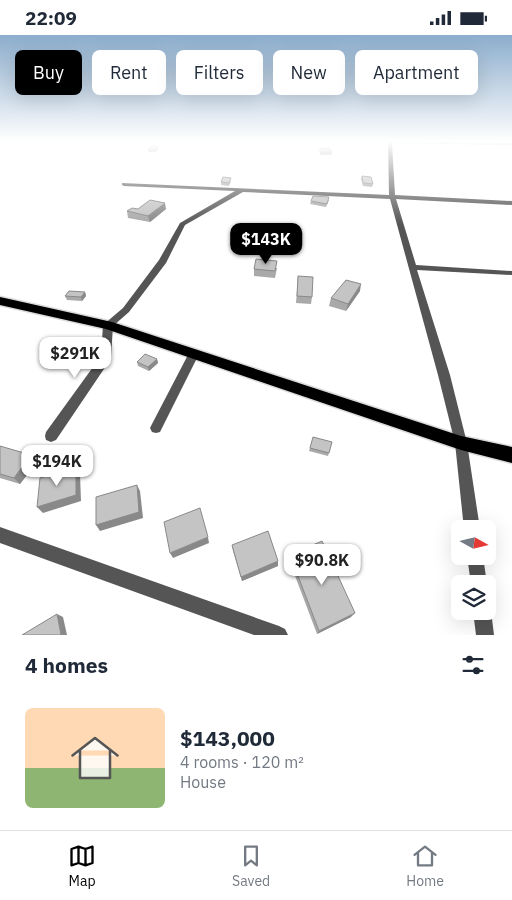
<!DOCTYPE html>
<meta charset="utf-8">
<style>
:root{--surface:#fff;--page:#f6f6f7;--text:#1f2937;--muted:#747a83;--line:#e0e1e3;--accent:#000}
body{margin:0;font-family:"IBM Plex Sans",sans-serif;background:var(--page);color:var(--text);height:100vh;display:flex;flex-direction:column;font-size:19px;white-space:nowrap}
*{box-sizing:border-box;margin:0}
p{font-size:16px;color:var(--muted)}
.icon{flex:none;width:28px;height:28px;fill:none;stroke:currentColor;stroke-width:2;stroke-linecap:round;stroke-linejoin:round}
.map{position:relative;height:600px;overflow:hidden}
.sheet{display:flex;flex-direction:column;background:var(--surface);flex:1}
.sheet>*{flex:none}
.hud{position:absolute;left:15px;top:15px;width:482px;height:45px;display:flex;gap:10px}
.needle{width:32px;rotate:98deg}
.tools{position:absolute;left:451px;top:485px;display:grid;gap:10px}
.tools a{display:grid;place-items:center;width:45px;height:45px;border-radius:8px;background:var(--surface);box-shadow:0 5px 20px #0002;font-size:25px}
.price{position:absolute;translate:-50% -42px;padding:0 11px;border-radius:10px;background:#fff;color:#222;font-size:16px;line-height:32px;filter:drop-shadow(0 1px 2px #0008)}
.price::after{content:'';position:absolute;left:50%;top:30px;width:15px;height:11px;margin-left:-8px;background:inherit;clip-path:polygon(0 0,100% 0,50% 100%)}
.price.active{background:var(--accent);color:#fff}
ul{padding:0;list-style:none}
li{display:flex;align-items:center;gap:15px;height:125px;padding:0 25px}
li span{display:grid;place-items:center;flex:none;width:140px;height:100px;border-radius:8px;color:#555}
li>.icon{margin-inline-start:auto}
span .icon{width:60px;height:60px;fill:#fffc;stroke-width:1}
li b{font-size:21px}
h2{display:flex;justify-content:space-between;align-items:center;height:60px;padding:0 25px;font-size:21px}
.chip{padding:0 18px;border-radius:8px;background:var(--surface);box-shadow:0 5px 20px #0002;font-size:18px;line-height:45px}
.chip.active{background:var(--accent);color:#fff}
.status{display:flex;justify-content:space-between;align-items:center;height:35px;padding:0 25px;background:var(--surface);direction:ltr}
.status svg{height:14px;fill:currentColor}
.dock{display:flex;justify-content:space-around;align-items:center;height:70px;border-top:1px solid var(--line);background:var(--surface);font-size:14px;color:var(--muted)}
.dock a{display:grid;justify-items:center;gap:2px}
.dock .active{color:var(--accent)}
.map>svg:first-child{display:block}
</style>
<div class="status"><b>22:09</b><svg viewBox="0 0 49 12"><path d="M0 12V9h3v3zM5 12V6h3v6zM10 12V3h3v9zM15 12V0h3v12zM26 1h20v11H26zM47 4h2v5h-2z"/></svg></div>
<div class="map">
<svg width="512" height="600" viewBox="0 0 512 600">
<rect width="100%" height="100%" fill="#fff"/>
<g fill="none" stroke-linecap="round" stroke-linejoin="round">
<g stroke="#dbdbdb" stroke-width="3">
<path id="primary" d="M0 262 112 287 461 401 512 412V428L461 415 106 294 0 270Z"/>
</g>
<path fill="#555" fill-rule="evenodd" d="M388 106 512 108V110L392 108 395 160 512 166V170L396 164 416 230 512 236V240L417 235 450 340 467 408 480 494H464L455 408 438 340 390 164 243 157 185 190 166 228 129 277 113 291 111 322 110 325 56 405 51 407 46 405 45 401 46 397 101 321 103 290 123 273 159 225 180 188 235 156 124 151 122 150V148L389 160Z
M194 315 198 316 199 319 160 397 156 398 152 397 150 393 152 389 190 316Z
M0 492 279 591 285 594 288 600H254L0 508Z
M467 521H483L487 549H471Z
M488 569 491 576 494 600H476L473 576H488Z"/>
<use href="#primary" fill="#000" fill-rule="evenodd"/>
</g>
<path fill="#a9a9a9" d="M98 106H121L119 107H98Z
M158 111V114L156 117H149L148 115Z
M320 114 332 117V120H320Z
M362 141 373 149 372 152 363 151 361 144Z
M231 146 229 151 221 150V147Z
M329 165 326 172 310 169 311 166Z
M138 174H166L150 187 128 183 127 176Z
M277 233 275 243 254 241V234Z
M298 241 312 262 311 269 296 268Z
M360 256 346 276 329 271 331 263Z
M85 257 86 261 82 266 67 265 65 261Z
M157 324 158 328 149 336 138 331 137 327Z
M313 402 332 407 328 421 309 416Z
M0 411 31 420 37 427 20 449 0 443Z
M232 510 278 531 242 546 233 516Z
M290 520 351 582 317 599 289 525Z"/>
<path fill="#898989" d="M165 168 166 174 150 187 148 181Z
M361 249 360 256 346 276 348 269Z
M85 257 86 261 82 266 81 262Z
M157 324 158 328 149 336 148 332Z
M31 420 37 427 20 449 14 443Z
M76 432 80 439 81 466 43 478 37 472Z
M137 450 140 456 143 483 100 496 96 490Z
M208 502 209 508 173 523 170 518Z
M278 526V531L242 546 241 542Z
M355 578 351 582 317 599 319 596Z
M57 579 63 582 67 600H61Z"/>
<path fill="#c4c4c4" stroke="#898989" d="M151 111H158L156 115H148Z
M329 113 332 117H320V114Z
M362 141 371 142 373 149 363 148Z
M223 142 231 143 229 148 221 147Z
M313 161 329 162 327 169 311 166Z
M150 165 165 168 148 181 127 176 132 173 138 174Z
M256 224 277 226 275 236 254 234Z
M298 241 313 242 312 262 297 261Z
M346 245 361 249 348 269 331 263Z
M69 256 85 257 81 262 65 261Z
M145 319 157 324 148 332 137 327Z
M313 402 332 407 329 418 310 413Z
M0 411 31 420 14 443 0 439Z
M76 432V460L37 472 40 443Z
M137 450 139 477 96 490V462Z
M200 473 208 502 170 518 164 487Z
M268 496 278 526 241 542 232 510Z
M322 506 355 578 319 596 290 520Z
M57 579 61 600H22Z"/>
<linearGradient id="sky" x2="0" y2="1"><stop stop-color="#8cadcc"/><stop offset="0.56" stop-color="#fff"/><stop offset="1" stop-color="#fff" stop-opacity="0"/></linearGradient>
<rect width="512" height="190" fill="url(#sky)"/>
</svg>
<div class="tools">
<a><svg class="needle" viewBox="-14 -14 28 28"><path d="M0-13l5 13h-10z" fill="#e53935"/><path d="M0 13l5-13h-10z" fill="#747a83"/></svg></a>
<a><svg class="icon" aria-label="layers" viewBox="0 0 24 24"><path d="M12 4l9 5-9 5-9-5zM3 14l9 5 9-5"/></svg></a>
</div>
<b class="price active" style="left:266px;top:230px">$143K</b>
<b class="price" style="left:75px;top:344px">$291K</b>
<b class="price" style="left:57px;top:452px">$194K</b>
<b class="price" style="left:322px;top:551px">$90.8K</b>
<div class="hud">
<a class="chip active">Buy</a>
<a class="chip">Rent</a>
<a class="chip">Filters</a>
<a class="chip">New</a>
<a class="chip">Apartment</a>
</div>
</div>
<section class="sheet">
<h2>4 homes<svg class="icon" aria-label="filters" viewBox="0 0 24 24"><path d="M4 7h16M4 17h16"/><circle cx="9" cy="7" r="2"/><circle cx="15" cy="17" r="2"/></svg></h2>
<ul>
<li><span style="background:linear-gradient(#ffd9b3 60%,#8fb573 0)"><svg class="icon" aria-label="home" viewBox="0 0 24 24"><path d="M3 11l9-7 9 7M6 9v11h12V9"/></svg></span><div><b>$143,000</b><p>4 rooms · 120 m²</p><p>House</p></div></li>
</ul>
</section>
<nav class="dock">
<a class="active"><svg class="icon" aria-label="map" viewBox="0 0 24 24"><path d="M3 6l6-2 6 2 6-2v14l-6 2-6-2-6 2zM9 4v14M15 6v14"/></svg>Map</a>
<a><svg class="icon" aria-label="saved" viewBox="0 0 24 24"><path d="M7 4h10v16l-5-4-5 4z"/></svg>Saved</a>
<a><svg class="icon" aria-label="home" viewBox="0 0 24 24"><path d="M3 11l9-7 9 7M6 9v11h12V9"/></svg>Home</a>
</nav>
